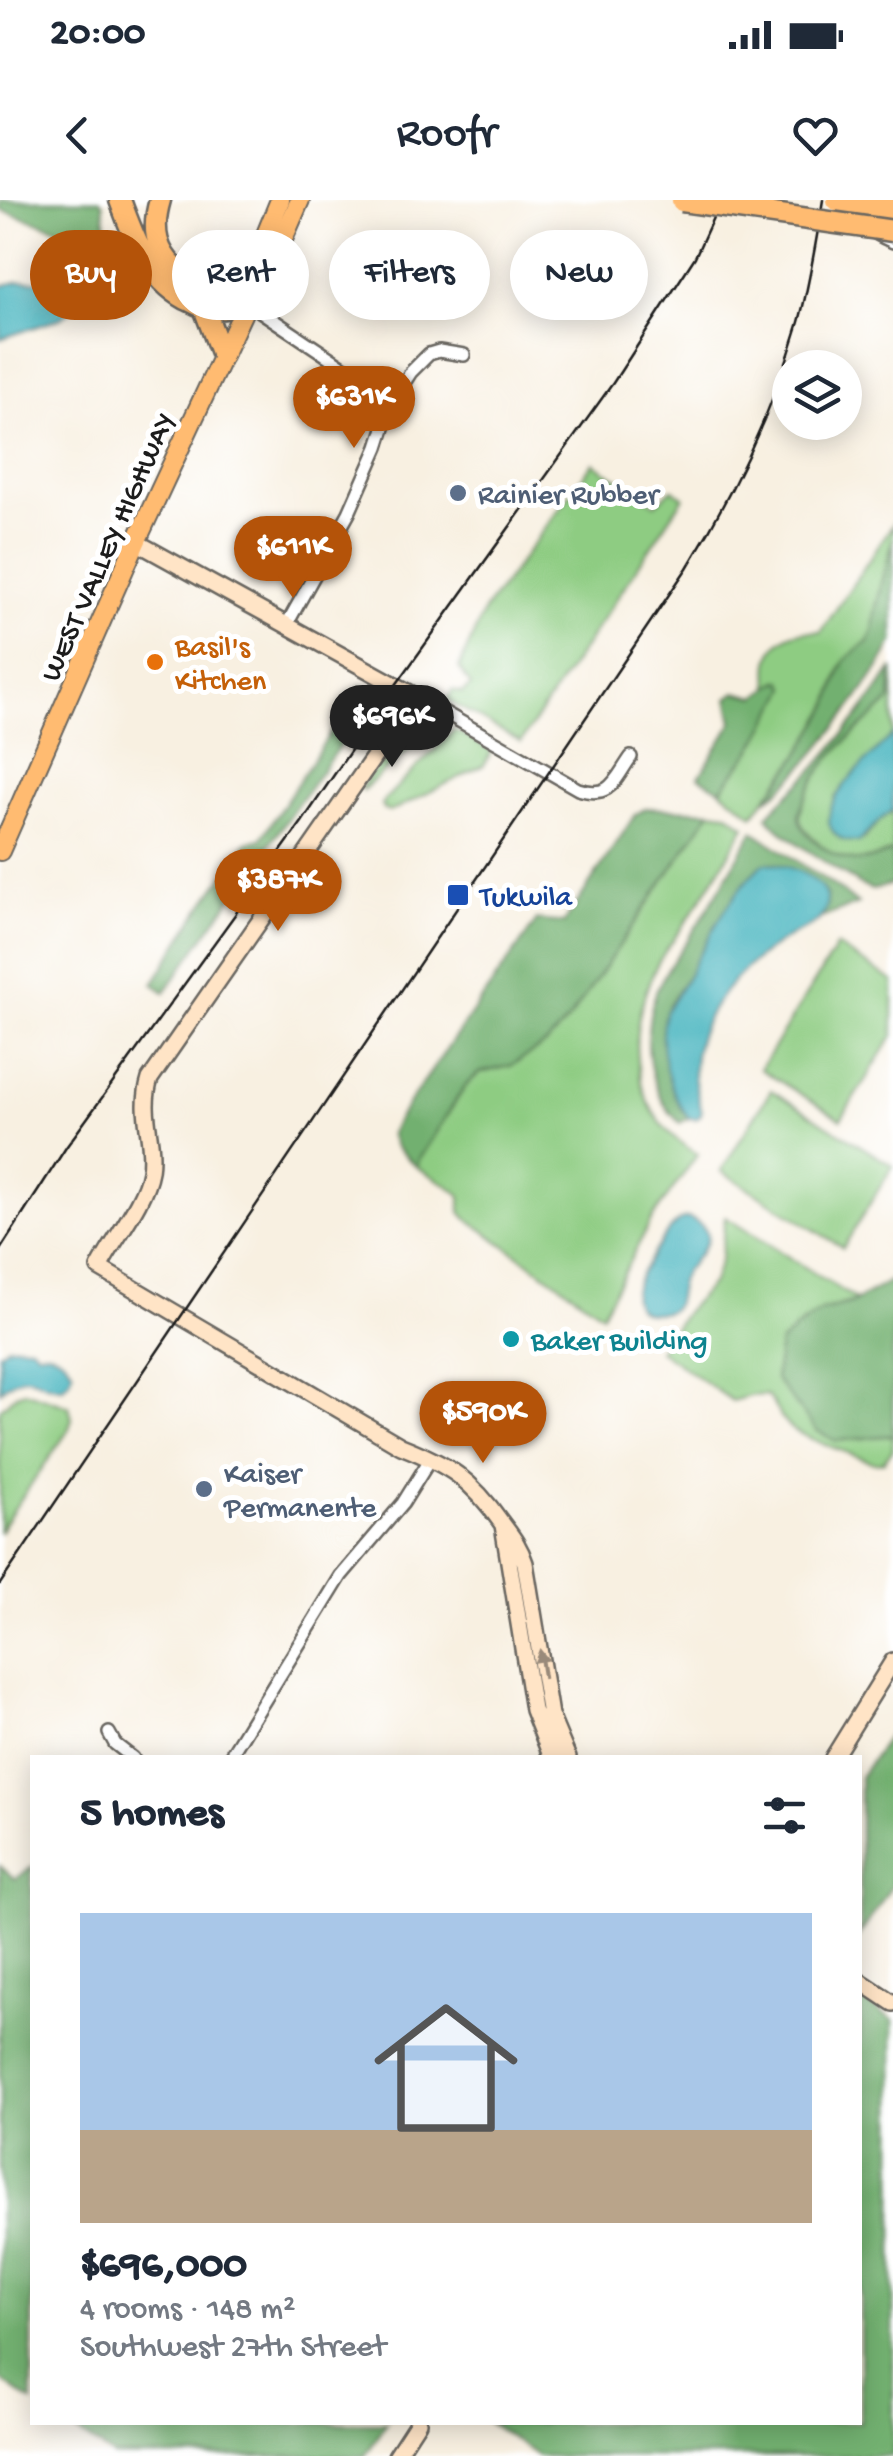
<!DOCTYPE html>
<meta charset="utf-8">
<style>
:root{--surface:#fff;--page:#f2f2f3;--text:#1f2937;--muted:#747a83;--line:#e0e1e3;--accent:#b45309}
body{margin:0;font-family:"Gochi Hand",sans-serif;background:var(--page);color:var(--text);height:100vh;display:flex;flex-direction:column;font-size:38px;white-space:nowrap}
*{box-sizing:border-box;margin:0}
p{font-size:32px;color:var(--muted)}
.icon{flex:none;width:55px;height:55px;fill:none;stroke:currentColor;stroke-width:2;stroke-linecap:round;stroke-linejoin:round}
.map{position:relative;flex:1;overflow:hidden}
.sheet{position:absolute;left:30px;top:1555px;width:832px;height:670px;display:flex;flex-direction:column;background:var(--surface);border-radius:0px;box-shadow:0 5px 25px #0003}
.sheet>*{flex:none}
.hud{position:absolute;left:30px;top:30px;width:835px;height:90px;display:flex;gap:20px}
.fabs{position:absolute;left:772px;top:150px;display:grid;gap:20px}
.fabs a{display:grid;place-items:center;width:90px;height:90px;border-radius:50%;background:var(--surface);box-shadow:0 5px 25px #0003;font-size:50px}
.price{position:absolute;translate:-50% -85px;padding:0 22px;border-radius:35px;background:var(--accent);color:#fff;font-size:32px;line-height:65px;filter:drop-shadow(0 2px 5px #0008)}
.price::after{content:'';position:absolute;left:50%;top:60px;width:30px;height:22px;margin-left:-15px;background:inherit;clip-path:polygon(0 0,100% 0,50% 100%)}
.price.on{background:#222;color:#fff}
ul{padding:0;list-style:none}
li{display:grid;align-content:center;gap:20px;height:530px;padding:0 50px}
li+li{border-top:2px solid var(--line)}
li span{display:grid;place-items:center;height:310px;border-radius:0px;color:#555}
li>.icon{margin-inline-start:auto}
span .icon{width:180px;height:180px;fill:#fffc;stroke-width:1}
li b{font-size:42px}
h2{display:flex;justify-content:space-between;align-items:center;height:120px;padding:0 50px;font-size:42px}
.chip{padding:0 35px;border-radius:45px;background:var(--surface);box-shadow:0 5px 25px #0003;font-size:35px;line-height:90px}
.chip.on{background:var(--accent);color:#fff}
.status{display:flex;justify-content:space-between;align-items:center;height:70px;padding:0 50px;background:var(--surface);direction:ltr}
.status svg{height:28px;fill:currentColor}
header{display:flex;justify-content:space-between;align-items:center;height:130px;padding:0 50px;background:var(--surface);font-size:45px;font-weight:600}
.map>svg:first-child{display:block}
</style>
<div class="status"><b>20:00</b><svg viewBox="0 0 49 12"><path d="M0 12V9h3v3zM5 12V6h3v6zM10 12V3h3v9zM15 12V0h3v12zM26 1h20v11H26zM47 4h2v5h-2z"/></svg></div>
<header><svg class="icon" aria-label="back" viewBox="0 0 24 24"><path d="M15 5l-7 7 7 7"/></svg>Roofr<svg class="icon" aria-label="heart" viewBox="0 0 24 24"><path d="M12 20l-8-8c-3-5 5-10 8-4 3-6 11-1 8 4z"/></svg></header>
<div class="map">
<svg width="893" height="2256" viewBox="0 0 893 2256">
<rect width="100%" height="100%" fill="#fff"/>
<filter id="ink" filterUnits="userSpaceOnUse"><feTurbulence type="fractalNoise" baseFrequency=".01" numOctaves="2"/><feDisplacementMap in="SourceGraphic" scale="20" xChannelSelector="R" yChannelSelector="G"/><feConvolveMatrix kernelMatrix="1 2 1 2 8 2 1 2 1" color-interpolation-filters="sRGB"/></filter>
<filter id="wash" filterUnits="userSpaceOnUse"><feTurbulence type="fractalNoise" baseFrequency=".0048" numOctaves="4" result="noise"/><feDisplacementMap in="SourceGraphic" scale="40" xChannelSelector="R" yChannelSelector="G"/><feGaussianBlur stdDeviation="2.25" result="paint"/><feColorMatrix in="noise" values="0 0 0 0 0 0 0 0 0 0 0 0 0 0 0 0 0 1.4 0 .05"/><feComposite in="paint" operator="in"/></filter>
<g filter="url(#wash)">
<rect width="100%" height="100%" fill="#f8f0e1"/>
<path fill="#8ecc82" stroke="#55744f" stroke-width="2.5" d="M593 263 656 304 672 289 684 297 521 542 447 500 453 490 462 493 471 486 459 468 484 411Z
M893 324V339L875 412 874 431 868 442 846 459 841 468 828 508 799 555 753 615 721 590 753 548 777 482 769 488C769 480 767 470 769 462 775 436 797 429 821 432Z
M893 468V534L835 597 864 639 879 621 893 610V651C867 662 844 666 822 646 815 639 805 632 801 623 798 615 801 609 804 601 821 557 855 534 888 502L890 498Z
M427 518 438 524C412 546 386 569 361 592L363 589 361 587 391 549Z
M454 530 490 550 491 553 484 565 390 612 384 610 382 605 385 599Z
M711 611 727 613 745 626C727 658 708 689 688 719 676 738 659 756 651 778 624 842 632 918 698 954L653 1017 602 1114 466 1018 461 1012V996C452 986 430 976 417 967L419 959 465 887 479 873 510 866 547 843 570 818Z
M837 746 893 781V836L841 919 760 869Z
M771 890 893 966 843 1048 721 971Z
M725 1017 857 1100 821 1111 794 1130 780 1143 836 1241 893 1235V1249L883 1262 874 1263C852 1254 807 1240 790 1228 779 1219 776 1205 766 1195L750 1196 732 1201 659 1150 686 1111 713 1082 721 1058Z
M24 1191 69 1206 72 1219 68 1231 5 1322 0 1333V1209L16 1194Z"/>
<path fill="#72b070" stroke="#476646" stroke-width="2.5" d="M0 0H100L103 4 108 45 0 10Z
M893 339C893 363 893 386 893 410 893 419 893 432 893 441 884 470 793 588 767 599L799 555 828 508 841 469 846 459 868 442 873 431 875 412Z
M893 468 890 499 888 503C855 534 821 557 804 601 802 605 799 612 799 616 799 629 818 644 828 651 849 666 870 661 893 651V684L872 690 862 686C841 672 778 634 767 616 781 600 798 586 813 570 842 538 869 504 893 468Z
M783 481 787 488 753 548 721 590 699 577 733 522 728 498 736 492 756 497 777 482Z
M361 486 377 493 165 792 153 784 194 718 247 642 261 639Z
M646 608 711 611 570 818 547 843 510 866 479 873 465 886 419 959 417 967 395 947 390 934 397 920 537 720 564 723 635 615Z
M753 631 843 692 858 704 821 718 827 704 826 694 805 675 773 663 726 712 712 732 699 758 668 806 680 907 689 918 680 923C646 892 641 834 656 792 665 769 680 752 693 732 714 699 734 665 753 631Z
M893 1079V1235L836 1241 817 1231 775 1179 780 1143 794 1130 821 1111 850 1104Z
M893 1529V1684L860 1735V1577Z
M0 1666 15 1679 32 1667V2202L0 2180Z
M860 1798 893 1820V2256H538L489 2223 860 2222Z
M63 2223H387L365 2256H113Z"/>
<path fill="#43b2bd" stroke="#30676c" stroke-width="2.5" d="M121 57 117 86 107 94 76 107 59 119 0 139V86L20 81H40L63 69 84 63 94 66Z
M893 534V610L879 621 859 642C847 642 839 641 832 630 814 603 876 553 893 534Z
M764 663C791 662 847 687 819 720 812 727 801 730 792 735 783 740 775 746 766 752 729 779 693 824 694 873 695 886 698 898 702 911L700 916 696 919 689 918C669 894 656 845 665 814 667 806 674 801 677 794 701 753 728 694 764 663Z
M689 1018C731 1037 690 1057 681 1079 675 1096 681 1114 658 1113 649 1113 643 1114 637 1106 633 1101 633 1096 634 1091 635 1080 666 1031 675 1024 680 1019 682 1019 689 1018Z
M19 1145 31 1146 37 1152C54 1150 66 1157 73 1172L69 1181 63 1187C31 1186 33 1163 0 1191V1152L8 1146Z"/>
</g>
<g filter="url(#ink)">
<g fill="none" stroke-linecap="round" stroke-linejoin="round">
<g stroke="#696661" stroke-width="16">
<path id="street" d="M847 0C856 22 872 33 893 42
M248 103 393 200
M287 424 349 313 378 247 393 200 411 172 429 154 439 151 464 155
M426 502 578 589C611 599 614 581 631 557
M109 1533 115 1544 133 1558
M229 1558 341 1376 403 1303 431 1258"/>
</g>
<g stroke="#696661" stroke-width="20">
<path id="secondary" d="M136 342 426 502 413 523 376 554 150 879C139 914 155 939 150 971 145 1001 114 1039 99 1068L401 1246C449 1265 471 1279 501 1322 512 1337 519 1345 525 1363L550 1515 568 1558
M503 1325 533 1510 552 1558
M833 1558 893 1461
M860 1781 893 1803
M396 2256 418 2222"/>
</g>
<g stroke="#696661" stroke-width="22">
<path id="primary" d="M265 65V37L280 0
M0 651 136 342 265 65 281 44 300 0"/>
</g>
<g stroke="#696661" stroke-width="25">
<path id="highway" d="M120 0C134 39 148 78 186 99 193 102 200 107 208 108 222 110 235 107 248 103
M160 0C140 67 196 84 246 103
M204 108 222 155"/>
</g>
<use href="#street" stroke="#fff" stroke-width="11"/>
<use href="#secondary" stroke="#ffe4c6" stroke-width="15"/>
<use href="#primary" stroke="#ffbb71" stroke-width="18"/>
<use href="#highway" stroke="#ffbb71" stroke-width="20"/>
<path stroke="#1c1c1c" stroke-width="2.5" d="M0 1050 67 946 302 622 383 503 613 183 695 57 721 0
M0 1384 687 368C735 290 773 210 799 122 810 82 816 41 823 0"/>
<g stroke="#696661" stroke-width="25" stroke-linecap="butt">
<path id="highway-bridge" d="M837 0 893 8
M682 1 893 31"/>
</g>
<use href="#highway-bridge" stroke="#ffbb71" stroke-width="20"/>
</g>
<defs><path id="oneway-solid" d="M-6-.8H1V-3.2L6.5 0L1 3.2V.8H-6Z" transform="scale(2.5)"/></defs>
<use fill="#998a7a" href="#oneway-solid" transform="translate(542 1464) rotate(-99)"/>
</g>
<g fill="#5c6f8a" stroke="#fff" stroke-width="4">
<circle cx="458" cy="293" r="10"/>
<circle cx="204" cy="1289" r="10"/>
</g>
<circle fill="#e8710a" stroke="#fff" stroke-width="4" cx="155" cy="462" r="10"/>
<rect fill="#1a4fb4" stroke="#fff" stroke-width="4" x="446" y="683" width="24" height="24" rx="5"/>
<circle fill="#0f9aa8" stroke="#fff" stroke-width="4" cx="511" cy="1139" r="10"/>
<g text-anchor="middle" stroke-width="10" stroke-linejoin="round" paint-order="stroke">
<g font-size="30" fill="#4e5e75" stroke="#fff" text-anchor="start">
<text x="478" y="303">Rainier Rubber</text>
<text x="224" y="1282">Kaiser<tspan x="224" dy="34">Permanente</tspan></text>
</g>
<g font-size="30" fill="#1c1c1c" stroke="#fff">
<text transform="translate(106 346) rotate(-66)" y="10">WEST VALLEY HIGHWAY</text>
</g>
<g font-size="30" fill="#c56008" stroke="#fff" text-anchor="start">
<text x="175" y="455">Basil's<tspan x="175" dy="34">Kitchen</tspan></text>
</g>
<g font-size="30" fill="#164399" stroke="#fff" text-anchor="start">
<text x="480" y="705">Tukwila</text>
</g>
<g font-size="30" fill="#0d838f" stroke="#fff" text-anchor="start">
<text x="531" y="1149">Baker Building</text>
</g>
</g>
</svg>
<div class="fabs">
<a><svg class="icon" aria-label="layers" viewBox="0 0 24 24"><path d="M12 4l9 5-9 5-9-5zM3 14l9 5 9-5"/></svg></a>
</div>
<b class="price" style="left:354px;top:251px">$631K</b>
<b class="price" style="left:293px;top:401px">$611K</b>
<b class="price on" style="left:392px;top:570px">$696K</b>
<b class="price" style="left:278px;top:734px">$387K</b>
<b class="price" style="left:483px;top:1266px">$590K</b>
<div class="hud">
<a class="chip on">Buy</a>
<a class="chip">Rent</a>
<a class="chip">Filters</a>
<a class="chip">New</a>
</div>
<section class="sheet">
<h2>5 homes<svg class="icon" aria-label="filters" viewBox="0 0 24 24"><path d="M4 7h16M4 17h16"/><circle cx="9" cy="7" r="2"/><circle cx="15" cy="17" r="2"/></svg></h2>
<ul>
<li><span style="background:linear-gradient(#a9c7e8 70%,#b9a48a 0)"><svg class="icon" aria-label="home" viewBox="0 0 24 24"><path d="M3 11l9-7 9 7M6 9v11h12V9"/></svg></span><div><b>$696,000</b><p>4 rooms · 148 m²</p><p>Southwest 27th Street</p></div></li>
</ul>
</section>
</div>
